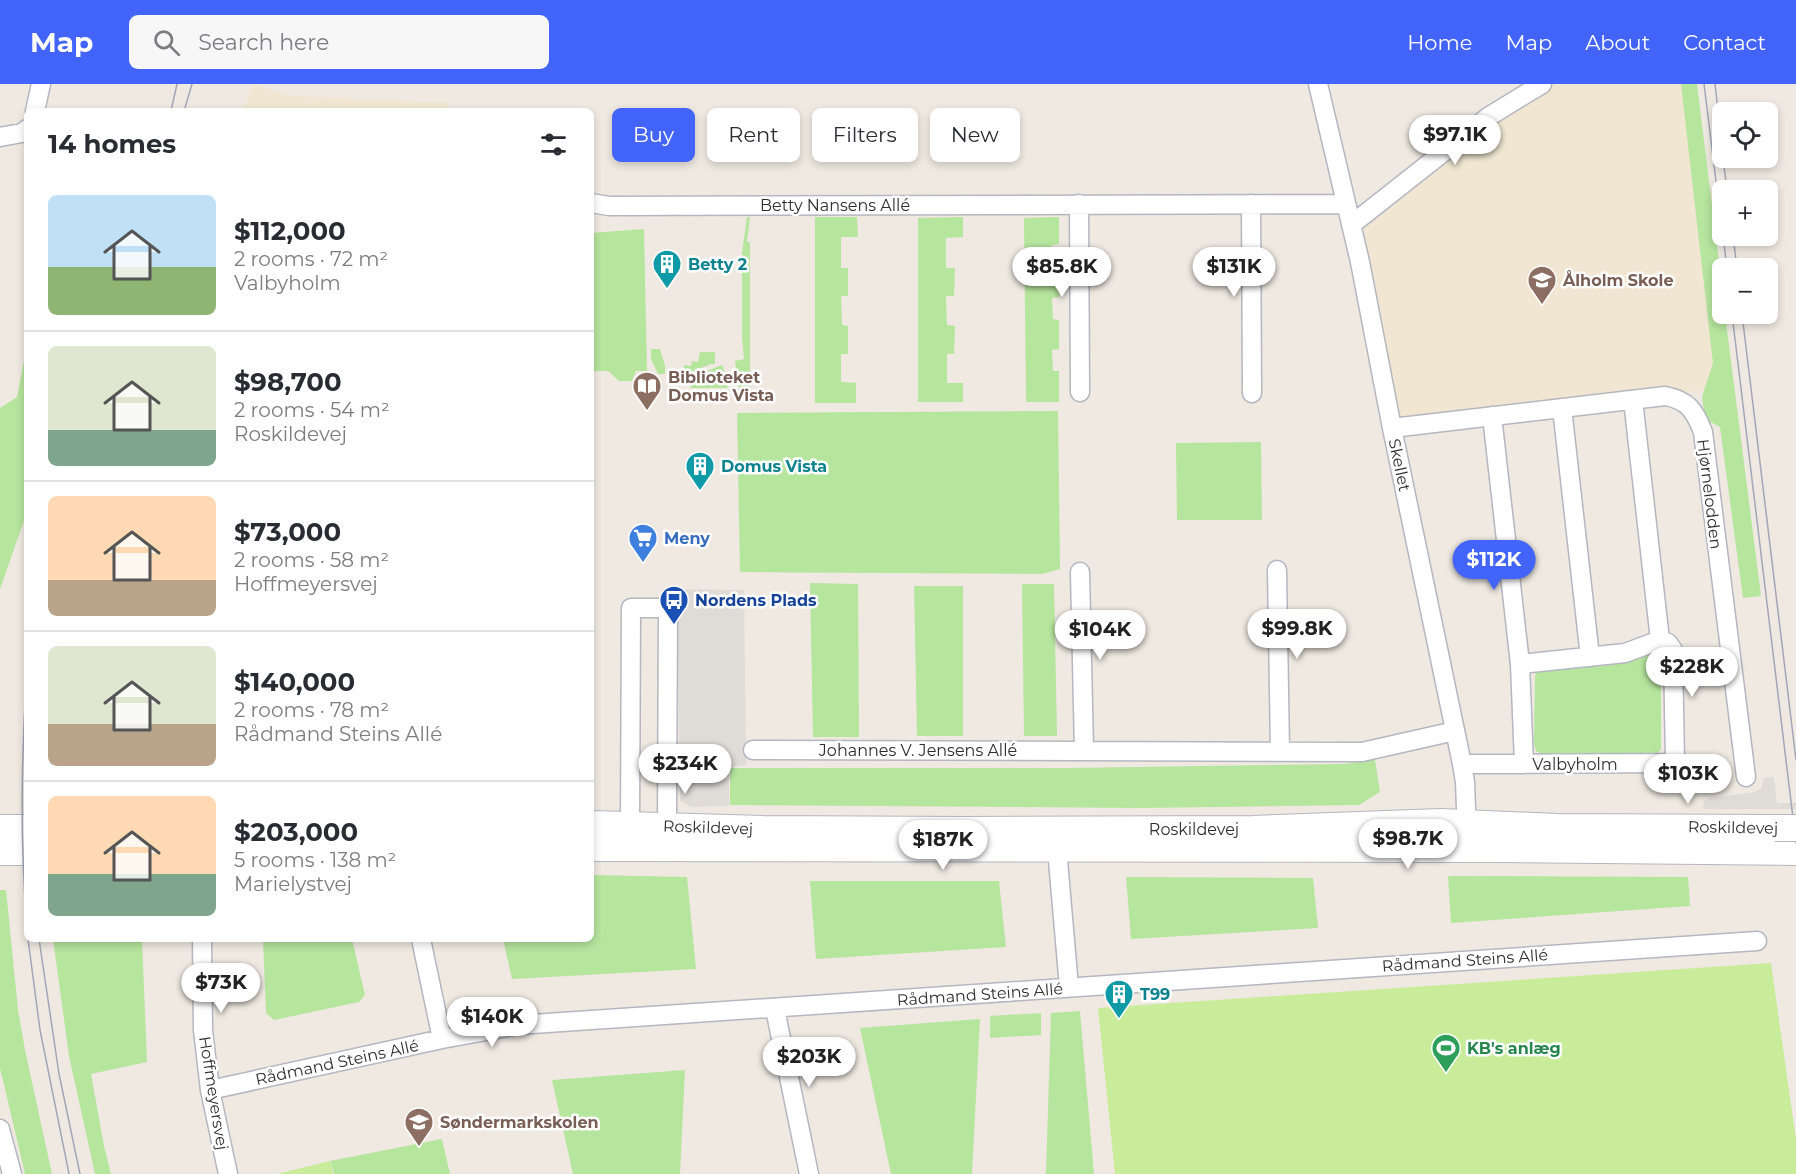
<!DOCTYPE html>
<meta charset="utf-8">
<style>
:root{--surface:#fff;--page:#f7f7f7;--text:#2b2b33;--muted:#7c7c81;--line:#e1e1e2;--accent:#4264fb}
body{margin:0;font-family:Montserrat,sans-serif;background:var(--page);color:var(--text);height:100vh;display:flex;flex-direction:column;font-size:22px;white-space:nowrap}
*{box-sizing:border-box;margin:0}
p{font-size:20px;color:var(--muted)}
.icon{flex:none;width:33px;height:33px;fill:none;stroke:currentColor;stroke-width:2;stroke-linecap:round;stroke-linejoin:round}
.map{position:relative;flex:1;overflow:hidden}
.side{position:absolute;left:24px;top:24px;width:570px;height:834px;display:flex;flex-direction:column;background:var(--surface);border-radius:9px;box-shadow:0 3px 9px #0003}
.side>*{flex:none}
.top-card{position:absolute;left:612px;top:24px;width:570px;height:54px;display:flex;gap:12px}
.tools{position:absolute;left:1712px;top:18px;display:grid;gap:12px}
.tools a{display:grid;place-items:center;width:66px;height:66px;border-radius:9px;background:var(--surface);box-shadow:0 3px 9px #0003;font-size:30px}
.price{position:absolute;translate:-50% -51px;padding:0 14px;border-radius:21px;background:#fff;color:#222;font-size:20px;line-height:39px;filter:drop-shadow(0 2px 3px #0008)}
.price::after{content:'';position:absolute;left:50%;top:36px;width:18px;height:14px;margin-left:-9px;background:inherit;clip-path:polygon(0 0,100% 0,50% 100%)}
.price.current{background:var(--accent);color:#fff}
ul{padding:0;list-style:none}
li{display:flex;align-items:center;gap:18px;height:150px;padding:0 24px}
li+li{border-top:2px solid var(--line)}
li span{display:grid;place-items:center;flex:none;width:168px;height:120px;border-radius:9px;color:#555}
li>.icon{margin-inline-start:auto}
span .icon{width:72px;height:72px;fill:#fffc;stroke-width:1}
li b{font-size:26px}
h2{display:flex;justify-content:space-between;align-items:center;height:72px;padding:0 24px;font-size:26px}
.tag{padding:0 21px;border-radius:9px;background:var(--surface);box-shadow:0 3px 9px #0003;font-size:21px;line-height:54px}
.tag.current{background:var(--accent);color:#fff}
header{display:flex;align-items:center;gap:36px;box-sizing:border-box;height:84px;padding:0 30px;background:var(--accent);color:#fff}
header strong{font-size:28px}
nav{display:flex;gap:33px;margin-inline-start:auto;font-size:21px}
.search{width:420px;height:54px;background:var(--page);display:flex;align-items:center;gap:15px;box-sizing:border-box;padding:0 21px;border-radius:9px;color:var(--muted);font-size:22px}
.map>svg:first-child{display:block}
</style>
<header>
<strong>Map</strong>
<div class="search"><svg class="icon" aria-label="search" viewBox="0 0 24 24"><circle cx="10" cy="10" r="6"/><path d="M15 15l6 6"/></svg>Search here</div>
<nav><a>Home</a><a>Map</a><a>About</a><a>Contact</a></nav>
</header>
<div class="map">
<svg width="1796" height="1090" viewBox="0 0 1796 1090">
<rect width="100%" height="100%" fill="#efe9e1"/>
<path fill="#f0e6d1" d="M253 0 290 12 448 19V27H243Z
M1547 0H1685L1721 304 1397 341 1356 139Z"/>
<path fill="#b6e59e" d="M1681 0H1697L1722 202V230H1725L1761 512 1743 514 1720 343 1705 335 1702 313 1713 279Z
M747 133H750L747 158H750V303L739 304 735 277 744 275 742 253V169Z
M815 133H857L858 153H841V184H848V212H841L842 241 848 242V270H841V298L856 299V319H815Z
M963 133V153L946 154V184H955L954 212H946L947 241 955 242 954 270H947V299H963V318H918V134Z
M1059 133V160L1052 161V184L1059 185V213L1052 214 1053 235 1059 236V265L1052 266 1053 287H1059V318H1026L1024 134Z
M644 145 647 287H636L632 297H619L608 287H591V149Z
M27 261V428L0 505V324L17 313Z
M651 265H660L665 282V290H658L651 275Z
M700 268H715V280H711L683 291 684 281 691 282 692 277 698 278Z
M722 281 729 299 727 304H691L690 298 694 294V292Z
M1058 327 1060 485 1042 490 740 488 737 329Z
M1261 358 1262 436H1177L1176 359Z
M810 499 858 500 859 653H813Z
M1022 500H1054L1057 652H1024Z
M914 502H963V652H917Z
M1655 567 1661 569V665L1656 671H1543L1536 667 1534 659 1535 593 1536 587 1624 578Z
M1370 676H1375L1380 708 1359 721 1141 724 730 721V684H1070L1344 680Z
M591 791 687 793 696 885 512 895 503 855H591Z
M1448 792 1688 793 1690 822 1451 839Z
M1126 793 1313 794 1318 844 1131 855Z
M810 797H999L1006 863 816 875Z
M0 806H6L18 926 25 966 52 1090H25L0 984Z
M53 855H142L147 978 91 990 104 1062 111 1090H95L69 972Z
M263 855H352L365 911 359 918 274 936 266 929Z
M1080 927 1094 1090H1046L1051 929Z
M1041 929V951L990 954V932Z
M980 935 972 1090H891L860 944Z
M685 986 680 1090H573L552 996Z
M442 1055 450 1090H334L330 1077Z"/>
<path fill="#c9ec9a" d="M1771 879 1796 1056V1090H1115L1098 924Z
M330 1077 333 1090H277Z"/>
<path fill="#dfdcd8" d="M677 505 744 506 746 681 729 683V722L691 723 680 717Z
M1774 693 1777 719H1796V725H1703L1704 717 1709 714 1755 708 1761 704 1764 694Z"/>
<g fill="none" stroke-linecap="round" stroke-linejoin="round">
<g stroke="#b4b7c1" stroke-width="21">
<path id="street" d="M1318 0 1360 178 1392 344 1462 680 1465 698 1467 751
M35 27 41 0
M0 53 22 49 27 45
M591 119 609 122 1346 120
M1079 120 1080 308
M1251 120 1252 309
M1351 141 1488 33 1542 0
M1562 324 1590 573
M1492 332 1520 580 1524 680
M1392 344 1665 312C1688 316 1695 327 1703 348L1746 693
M1277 486 1280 667
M1080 488 1084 667
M631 524H668L667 741 648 765 630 741Z
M1520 580 1625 569 1660 556
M753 666 1362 668 1455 647
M1462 680 1675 679 1673 566 1668 559 1660 556 1633 316
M1057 765 1069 903
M202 855 203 946 210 1006 228 1090
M421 855 442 955
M775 925 809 1090
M210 1006 442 955 518 941 1757 857
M0 1045 12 1090"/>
</g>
<g stroke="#b4b7c1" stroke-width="28">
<path id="secondary" d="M591 740 763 745 963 746 1253 745 1441 738 1557 743 1775 744
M0 744H27
M591 764 1496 765 1796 768
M0 768H27"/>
</g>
<use href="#street" stroke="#fff" stroke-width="18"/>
<use href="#secondary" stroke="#fff" stroke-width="26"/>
<path stroke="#a3a6b8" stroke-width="1.5" d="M1704 0 1722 146
M1715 0 1722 61
M171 27 177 0
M184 27 192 0
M1723 74 1727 106
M1723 152 1727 184
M1733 152 1737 184
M1732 230 1796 759
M1742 230 1796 676
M27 588C21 673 20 758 27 843
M28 855 40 946 69 1090
M39 855 59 990 80 1090"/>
<g stroke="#b4b7c1" stroke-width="28" stroke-linecap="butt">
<path id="secondary-bridge" d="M1775 744H1796"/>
</g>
<use href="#secondary-bridge" stroke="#fff" stroke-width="26"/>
</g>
<defs>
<g id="building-pin" transform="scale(1.5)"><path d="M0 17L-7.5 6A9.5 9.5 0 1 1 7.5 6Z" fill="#0f9aa8" stroke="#fff"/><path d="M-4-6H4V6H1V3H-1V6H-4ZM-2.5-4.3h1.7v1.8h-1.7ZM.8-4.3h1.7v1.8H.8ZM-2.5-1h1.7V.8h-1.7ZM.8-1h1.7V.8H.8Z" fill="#fff"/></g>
<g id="school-pin" transform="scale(1.5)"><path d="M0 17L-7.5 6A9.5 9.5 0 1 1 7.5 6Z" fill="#8d6e63" stroke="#fff"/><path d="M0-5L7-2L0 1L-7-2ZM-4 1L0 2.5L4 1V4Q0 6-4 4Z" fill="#fff"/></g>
<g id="library-pin" transform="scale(1.5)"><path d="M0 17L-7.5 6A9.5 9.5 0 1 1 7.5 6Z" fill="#8d6e63" stroke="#fff"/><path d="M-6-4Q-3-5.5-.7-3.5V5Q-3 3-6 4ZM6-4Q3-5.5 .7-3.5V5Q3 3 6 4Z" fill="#fff"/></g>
<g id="supermarket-pin" transform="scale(1.5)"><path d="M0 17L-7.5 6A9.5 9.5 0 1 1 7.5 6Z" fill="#3f7fe0" stroke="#fff"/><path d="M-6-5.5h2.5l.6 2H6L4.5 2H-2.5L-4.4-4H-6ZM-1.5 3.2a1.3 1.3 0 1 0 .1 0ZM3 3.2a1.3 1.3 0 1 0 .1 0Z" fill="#fff"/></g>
<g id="bus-pin" transform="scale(1.5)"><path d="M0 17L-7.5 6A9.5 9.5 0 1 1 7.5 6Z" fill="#1a4fb4" stroke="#fff"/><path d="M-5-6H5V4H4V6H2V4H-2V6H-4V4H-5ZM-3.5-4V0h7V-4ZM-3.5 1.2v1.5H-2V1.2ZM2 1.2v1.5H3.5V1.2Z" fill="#fff"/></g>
<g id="stadium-pin" transform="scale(1.5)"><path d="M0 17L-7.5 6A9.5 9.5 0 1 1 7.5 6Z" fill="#2e9e5b" stroke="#fff"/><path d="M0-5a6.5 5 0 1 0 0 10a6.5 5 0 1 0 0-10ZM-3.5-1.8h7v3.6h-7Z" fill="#fff"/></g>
</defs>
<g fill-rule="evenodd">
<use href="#building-pin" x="667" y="180"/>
<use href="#school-pin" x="1542" y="196"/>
<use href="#library-pin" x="647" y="302"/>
<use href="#building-pin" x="700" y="382"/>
<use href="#supermarket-pin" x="643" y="454"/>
<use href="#bus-pin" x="674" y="516"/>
<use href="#building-pin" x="1119" y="910"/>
<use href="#stadium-pin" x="1446" y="964"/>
<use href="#school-pin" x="419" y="1038"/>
</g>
<g text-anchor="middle" stroke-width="5" stroke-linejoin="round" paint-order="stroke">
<g font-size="16" fill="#2e2e2e" stroke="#fff">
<text x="835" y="127">Betty Nansens Allé</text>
<text transform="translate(1400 381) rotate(78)" y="6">Skellet</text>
<text transform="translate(1710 410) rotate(83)" y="6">Hjørnelodden</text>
<text x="918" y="672">Johannes V. Jensens Allé</text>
<text x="1575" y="686">Valbyholm</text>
<text transform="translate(708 743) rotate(2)" y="6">Roskildevej</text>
<text transform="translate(1733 743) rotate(1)" y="6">Roskildevej</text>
<text x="1194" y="751">Roskildevej</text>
<text transform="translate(1465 876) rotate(-4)" y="6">Rådmand Steins Allé</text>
<text transform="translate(980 910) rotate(-4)" y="6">Rådmand Steins Allé</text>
<text transform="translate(337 978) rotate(-12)" y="6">Rådmand Steins Allé</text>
<text transform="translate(214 1009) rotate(81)" y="6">Hoffmeyersvej</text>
</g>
<g font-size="16" font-weight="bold" fill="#0d838f" stroke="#fff" text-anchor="start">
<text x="688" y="186">Betty 2</text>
<text x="721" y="388">Domus Vista</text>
<text x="1140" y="916">T99</text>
</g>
<g font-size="16" font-weight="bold" fill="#785e54" stroke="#fff" text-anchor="start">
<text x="1563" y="202">Ålholm Skole</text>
<text x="668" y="299">Biblioteket<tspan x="668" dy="18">Domus Vista</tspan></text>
<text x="440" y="1044">Søndermarkskolen</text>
</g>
<g font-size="16" font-weight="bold" fill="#366cbe" stroke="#fff" text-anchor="start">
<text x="664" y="460">Meny</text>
</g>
<g font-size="16" font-weight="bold" fill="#164399" stroke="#fff" text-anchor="start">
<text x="695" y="522">Nordens Plads</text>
</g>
<g font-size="16" font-weight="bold" fill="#27864d" stroke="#fff" text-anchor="start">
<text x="1467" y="970">KB's anlæg</text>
</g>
</g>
</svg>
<div class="tools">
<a><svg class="icon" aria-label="locate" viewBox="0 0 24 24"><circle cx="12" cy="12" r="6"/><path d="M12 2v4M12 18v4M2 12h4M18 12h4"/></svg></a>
<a>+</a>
<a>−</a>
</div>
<b class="price" style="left:1455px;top:82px">$97.1K</b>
<b class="price" style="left:1062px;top:214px">$85.8K</b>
<b class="price" style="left:1234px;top:214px">$131K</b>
<b class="price current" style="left:1494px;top:507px">$112K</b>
<b class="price" style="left:1297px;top:576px">$99.8K</b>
<b class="price" style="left:1100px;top:577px">$104K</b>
<b class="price" style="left:1692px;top:614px">$228K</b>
<b class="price" style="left:685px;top:711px">$234K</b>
<b class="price" style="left:1688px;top:721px">$103K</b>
<b class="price" style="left:1408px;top:786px">$98.7K</b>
<b class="price" style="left:943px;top:787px">$187K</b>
<b class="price" style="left:221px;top:930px">$73K</b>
<b class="price" style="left:492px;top:964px">$140K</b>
<b class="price" style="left:809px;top:1004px">$203K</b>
<div class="top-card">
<a class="tag current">Buy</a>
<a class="tag">Rent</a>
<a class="tag">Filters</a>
<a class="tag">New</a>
</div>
<section class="side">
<h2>14 homes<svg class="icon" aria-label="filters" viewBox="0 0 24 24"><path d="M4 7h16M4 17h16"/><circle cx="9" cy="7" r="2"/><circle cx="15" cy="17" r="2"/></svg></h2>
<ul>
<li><span style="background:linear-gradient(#bfe0f5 60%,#8fb573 0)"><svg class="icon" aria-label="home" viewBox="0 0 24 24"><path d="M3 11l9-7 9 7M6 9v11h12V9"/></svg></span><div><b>$112,000</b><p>2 rooms · 72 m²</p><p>Valbyholm</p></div></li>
<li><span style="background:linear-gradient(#dfe7d0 70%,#7fa58c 0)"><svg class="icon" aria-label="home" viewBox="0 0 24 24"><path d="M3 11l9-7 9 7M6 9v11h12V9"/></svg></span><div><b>$98,700</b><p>2 rooms · 54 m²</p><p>Roskildevej</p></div></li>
<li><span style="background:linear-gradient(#ffd9b3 70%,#b9a48a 0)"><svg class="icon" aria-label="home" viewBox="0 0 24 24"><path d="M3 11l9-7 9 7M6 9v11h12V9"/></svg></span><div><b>$73,000</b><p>2 rooms · 58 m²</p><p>Hoffmeyersvej</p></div></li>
<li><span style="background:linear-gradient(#dfe7d0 65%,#b9a48a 0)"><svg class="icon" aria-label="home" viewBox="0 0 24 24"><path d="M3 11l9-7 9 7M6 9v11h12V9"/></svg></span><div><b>$140,000</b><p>2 rooms · 78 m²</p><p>Rådmand Steins Allé</p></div></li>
<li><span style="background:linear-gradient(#ffd9b3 65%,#7fa58c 0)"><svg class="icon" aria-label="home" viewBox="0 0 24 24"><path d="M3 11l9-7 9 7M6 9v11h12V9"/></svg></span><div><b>$203,000</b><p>5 rooms · 138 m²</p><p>Marielystvej</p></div></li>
</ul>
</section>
</div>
